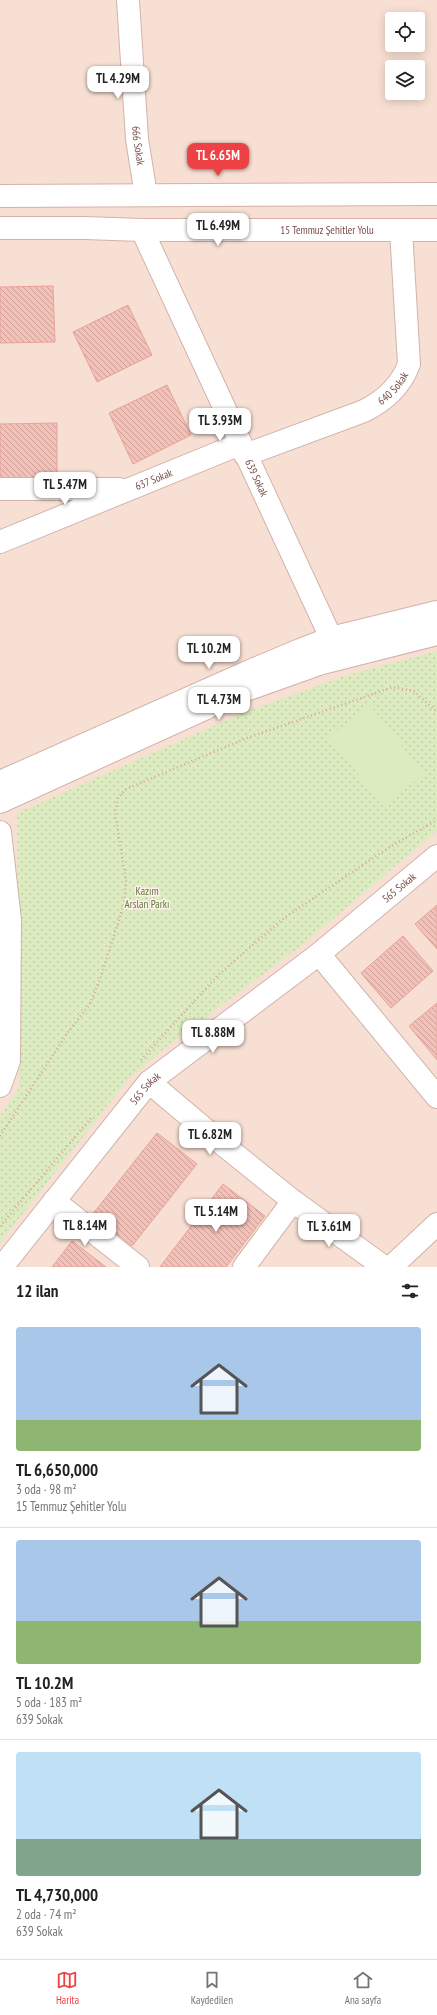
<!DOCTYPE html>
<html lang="tr">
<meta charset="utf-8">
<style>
:root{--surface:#fff;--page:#f6f6f6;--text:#202124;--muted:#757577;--line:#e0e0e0;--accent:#ee4146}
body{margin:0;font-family:"PT Sans Narrow",sans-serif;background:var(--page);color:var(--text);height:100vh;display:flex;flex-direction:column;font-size:15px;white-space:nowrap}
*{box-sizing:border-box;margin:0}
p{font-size:13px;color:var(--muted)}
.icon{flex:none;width:22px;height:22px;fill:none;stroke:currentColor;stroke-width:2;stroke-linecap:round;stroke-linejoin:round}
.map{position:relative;height:1267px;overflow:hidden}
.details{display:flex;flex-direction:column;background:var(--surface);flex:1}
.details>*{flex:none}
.tools{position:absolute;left:385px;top:12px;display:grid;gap:8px}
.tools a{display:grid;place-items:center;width:40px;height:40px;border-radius:4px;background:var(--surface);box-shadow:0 2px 10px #0003;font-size:20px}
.price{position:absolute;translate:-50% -34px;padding:0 9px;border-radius:8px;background:#fff;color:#222;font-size:13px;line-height:26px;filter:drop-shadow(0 1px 2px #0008)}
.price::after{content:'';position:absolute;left:50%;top:24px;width:12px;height:9px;margin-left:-6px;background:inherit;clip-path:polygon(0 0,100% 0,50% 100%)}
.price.selected{background:var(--accent);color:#fff}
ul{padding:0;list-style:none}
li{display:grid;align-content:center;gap:8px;height:212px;padding:0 16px}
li+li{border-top:1px solid var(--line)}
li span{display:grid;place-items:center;height:124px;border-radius:4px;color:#555}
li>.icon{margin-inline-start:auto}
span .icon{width:72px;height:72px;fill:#fffc;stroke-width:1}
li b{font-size:17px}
h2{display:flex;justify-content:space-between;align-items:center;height:48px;padding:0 16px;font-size:17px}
.tabs{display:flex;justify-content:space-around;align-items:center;height:56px;border-top:1px solid var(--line);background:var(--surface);font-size:11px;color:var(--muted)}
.tabs a{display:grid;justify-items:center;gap:2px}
.tabs .selected{color:var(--accent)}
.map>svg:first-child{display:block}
</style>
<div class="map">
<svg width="437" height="1267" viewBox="0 0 437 1267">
<defs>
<pattern id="park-dots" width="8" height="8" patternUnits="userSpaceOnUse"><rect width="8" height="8" fill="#ddecc0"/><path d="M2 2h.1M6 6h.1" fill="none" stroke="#c1cca6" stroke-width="1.8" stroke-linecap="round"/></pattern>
<pattern id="building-back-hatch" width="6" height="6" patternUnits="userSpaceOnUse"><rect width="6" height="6" fill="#f4c1b9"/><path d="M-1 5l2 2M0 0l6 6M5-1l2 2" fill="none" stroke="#ca9f98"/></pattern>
</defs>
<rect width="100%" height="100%" fill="#fdece3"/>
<path fill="#f8dfd3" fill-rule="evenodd" d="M0 0H437V1267H0ZM392 19H418V45H392ZM392 67H418V93H392Z"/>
<path fill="url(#park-dots)" d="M437 651V831L302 945 166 1047 127 1081 0 1243V1116L19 1088 17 813 245 712 348 675Z"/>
<path fill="#ddecc0" d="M370 705 424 774 383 806 329 737Z"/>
<path fill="url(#building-back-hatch)" stroke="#e8a298" d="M53 286 55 342 0 343V287Z
M128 305 152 355 97 382 73 332Z
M167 385 191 435 133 464 109 413Z
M57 423V478H0V424Z
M437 905V949L415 924Z
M403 936 433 971 391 1008 361 973Z
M437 1003V1060L409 1026Z
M157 1133 197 1164 132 1246 92 1215Z
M223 1184 265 1216 226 1267H160Z
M72 1241 106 1267H52Z"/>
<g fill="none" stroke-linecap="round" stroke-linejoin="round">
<g stroke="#d1b3ab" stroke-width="24">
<g id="minor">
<path id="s1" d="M128 0 137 139 146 195"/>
<path id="s2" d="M142 230 331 638"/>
<path id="s3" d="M245 455 364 411C384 401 401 386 409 364L401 230"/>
<path d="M0 489H119"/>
<path id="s4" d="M0 542 240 444"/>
<path d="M0 832 10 920 9 1061 0 1086"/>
<path d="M319 954 437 1097"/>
<path d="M149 1082 226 1147 293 1201 384 1267"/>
<path d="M54 1201 138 1267"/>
<path id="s5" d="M2 1267 149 1082 319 954 437 856"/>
<path d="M244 1267 293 1201"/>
<path d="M391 1267 437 1224"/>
</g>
</g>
<g stroke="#d1b3ab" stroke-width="24">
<path id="tertiary" d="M0 782 252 670 300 650 331 638 437 612
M0 802 246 690 322 663 437 634"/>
</g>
<g stroke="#d5b1a8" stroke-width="24">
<g id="secondary">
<path d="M0 196 437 194"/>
<path id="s6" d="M0 228H85L142 230H437"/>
</g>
</g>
<path stroke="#d9a49c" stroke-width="2.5" stroke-dasharray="1 3" stroke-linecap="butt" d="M141 1060 218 975 284 918 388 848 437 820
M0 1136 68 1032 90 1004 101 976 124 904 126 881 115 812 118 798 126 789 247 738 393 687 414 691 437 712
M0 1226 91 1118"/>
<use href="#minor" stroke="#fff" stroke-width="22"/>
<use href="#tertiary" stroke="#fff" stroke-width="22"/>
<use href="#secondary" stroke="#fff" stroke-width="22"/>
</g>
<g text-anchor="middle" stroke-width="3" stroke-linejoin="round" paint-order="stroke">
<g font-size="11" fill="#774c47" stroke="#fff1ea">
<text dy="4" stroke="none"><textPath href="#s1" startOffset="146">666 Sokak</textPath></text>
<text dy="4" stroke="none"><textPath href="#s6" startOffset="327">15 Temmuz Şehitler Yolu</textPath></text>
<text dy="4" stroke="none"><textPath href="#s3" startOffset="164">640 Sokak</textPath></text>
<text dy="4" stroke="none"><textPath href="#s2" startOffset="273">639 Sokak</textPath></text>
<text dy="4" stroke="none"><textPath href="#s4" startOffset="166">637 Sokak</textPath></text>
<text dy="4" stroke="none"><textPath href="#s5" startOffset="553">565 Sokak</textPath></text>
<text dy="4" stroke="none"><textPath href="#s5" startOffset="229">565 Sokak</textPath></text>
</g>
<g font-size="11" fill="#5d783c" stroke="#fff1ea">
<text x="147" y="895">Kazım<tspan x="147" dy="13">Arslan Parkı</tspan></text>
</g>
</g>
</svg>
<div class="tools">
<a><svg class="icon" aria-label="locate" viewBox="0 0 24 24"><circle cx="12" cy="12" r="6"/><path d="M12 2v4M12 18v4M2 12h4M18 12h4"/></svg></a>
<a><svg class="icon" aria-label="layers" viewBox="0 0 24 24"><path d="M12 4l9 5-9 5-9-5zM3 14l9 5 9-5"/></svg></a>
</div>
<b class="price" style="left:118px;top:100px">TL 4.29M</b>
<b class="price selected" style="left:218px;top:177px">TL 6.65M</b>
<b class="price" style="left:218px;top:247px">TL 6.49M</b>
<b class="price" style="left:220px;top:442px">TL 3.93M</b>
<b class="price" style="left:65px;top:506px">TL 5.47M</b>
<b class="price" style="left:209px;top:670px">TL 10.2M</b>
<b class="price" style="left:219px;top:721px">TL 4.73M</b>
<b class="price" style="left:213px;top:1054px">TL 8.88M</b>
<b class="price" style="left:210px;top:1156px">TL 6.82M</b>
<b class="price" style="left:216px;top:1233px">TL 5.14M</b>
<b class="price" style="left:85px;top:1247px">TL 8.14M</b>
<b class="price" style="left:329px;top:1248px">TL 3.61M</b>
</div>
<section class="details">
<h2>12 ilan<svg class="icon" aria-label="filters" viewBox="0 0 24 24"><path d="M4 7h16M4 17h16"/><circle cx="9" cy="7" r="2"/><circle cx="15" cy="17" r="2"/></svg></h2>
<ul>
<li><span style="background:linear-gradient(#a9c7e8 75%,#8fb573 0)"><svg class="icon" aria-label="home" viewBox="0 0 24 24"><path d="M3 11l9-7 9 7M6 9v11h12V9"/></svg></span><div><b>TL 6,650,000</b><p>3 oda · 98 m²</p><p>15 Temmuz Şehitler Yolu</p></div></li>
<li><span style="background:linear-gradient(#a9c7e8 65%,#8fb573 0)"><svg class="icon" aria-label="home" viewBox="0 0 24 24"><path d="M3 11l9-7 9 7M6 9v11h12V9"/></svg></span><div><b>TL 10.2M</b><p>5 oda · 183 m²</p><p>639 Sokak</p></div></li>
<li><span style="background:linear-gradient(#bfe0f5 70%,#7fa58c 0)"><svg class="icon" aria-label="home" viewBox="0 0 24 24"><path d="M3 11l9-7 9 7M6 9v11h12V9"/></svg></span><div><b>TL 4,730,000</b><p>2 oda · 74 m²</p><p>639 Sokak</p></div></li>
</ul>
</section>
<nav class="tabs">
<a class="selected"><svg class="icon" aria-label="map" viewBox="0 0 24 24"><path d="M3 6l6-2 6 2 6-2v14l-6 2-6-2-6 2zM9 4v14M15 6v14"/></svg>Harita</a>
<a><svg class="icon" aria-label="saved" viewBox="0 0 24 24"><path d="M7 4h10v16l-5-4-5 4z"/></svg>Kaydedilen</a>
<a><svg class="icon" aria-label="home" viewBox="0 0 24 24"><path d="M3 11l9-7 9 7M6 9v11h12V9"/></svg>Ana sayfa</a>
</nav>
